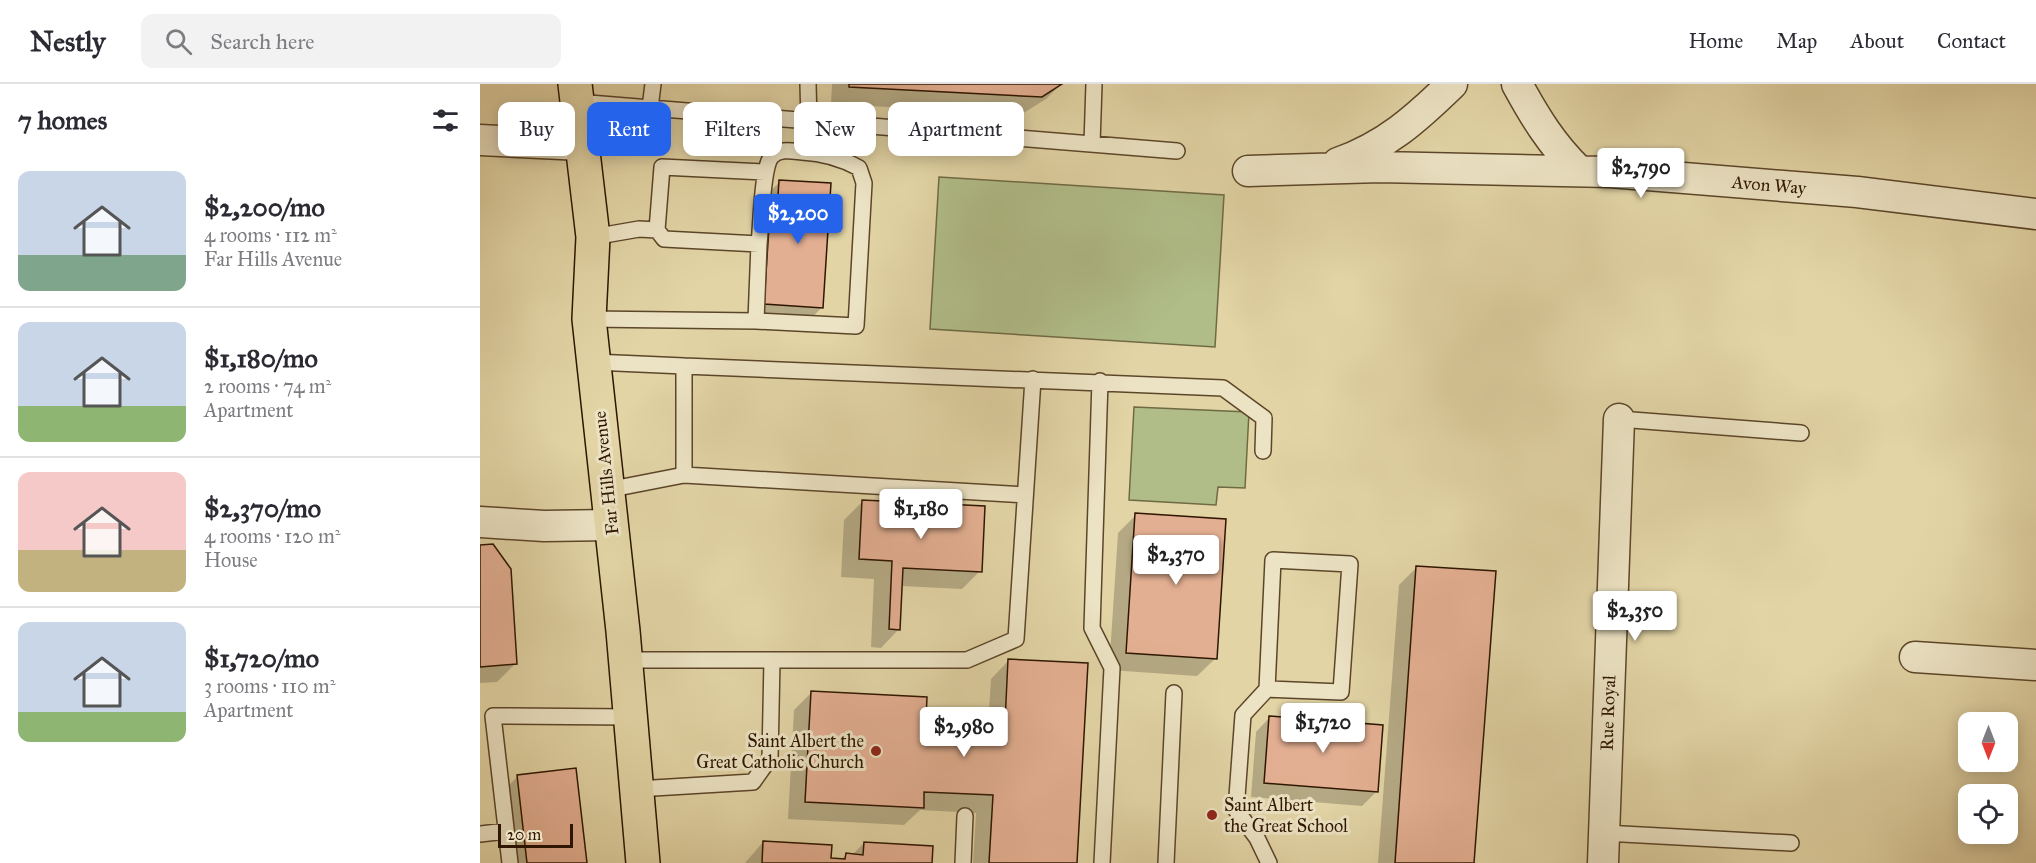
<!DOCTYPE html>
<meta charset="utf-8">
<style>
:root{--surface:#fff;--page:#f2f2f3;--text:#2b2b33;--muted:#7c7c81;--line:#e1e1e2;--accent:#2563eb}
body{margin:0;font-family:"IM FELL Great Primer",serif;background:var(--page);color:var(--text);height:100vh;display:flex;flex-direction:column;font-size:22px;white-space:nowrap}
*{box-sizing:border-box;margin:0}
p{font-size:20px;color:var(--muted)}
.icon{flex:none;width:33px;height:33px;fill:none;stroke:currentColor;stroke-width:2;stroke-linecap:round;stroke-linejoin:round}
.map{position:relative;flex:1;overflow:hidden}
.drawer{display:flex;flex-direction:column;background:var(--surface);width:480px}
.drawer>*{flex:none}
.guide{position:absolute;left:18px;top:18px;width:570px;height:54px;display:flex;gap:12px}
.needle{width:39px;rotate:180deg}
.tools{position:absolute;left:1478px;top:628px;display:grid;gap:12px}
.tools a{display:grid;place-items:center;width:60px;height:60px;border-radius:12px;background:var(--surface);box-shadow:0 3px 15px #0003;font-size:30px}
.scale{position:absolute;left:18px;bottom:15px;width:75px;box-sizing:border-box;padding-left:6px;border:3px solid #2f1600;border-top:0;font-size:16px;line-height:21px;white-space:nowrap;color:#2f1600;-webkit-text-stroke:4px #ece3c4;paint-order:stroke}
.price{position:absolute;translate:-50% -51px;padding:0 14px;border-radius:6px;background:#fff;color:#222;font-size:20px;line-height:39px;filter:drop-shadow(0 2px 3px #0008)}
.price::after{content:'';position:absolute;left:50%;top:36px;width:18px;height:14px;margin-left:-9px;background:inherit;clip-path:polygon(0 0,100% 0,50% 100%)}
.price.active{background:var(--accent);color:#fff}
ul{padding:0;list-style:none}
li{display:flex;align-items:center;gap:18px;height:150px;padding:0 18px}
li+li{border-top:2px solid var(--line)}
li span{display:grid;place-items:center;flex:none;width:168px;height:120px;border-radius:12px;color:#555}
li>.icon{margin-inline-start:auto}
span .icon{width:72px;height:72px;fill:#fffc;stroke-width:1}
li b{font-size:26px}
h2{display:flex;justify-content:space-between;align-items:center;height:72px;padding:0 18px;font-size:26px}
.chip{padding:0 21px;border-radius:12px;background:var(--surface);box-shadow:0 3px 15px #0003;font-size:21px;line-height:54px}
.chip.active{background:var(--accent);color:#fff}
header{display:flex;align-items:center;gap:36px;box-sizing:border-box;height:84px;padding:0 30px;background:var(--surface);border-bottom:2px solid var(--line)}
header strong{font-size:28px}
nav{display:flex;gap:33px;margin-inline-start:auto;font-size:21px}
.search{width:420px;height:54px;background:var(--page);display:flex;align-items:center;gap:15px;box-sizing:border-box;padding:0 21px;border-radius:12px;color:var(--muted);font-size:22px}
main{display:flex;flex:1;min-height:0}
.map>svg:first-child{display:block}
</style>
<header>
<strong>Nestly</strong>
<div class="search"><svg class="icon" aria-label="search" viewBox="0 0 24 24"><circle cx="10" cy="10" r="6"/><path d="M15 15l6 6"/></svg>Search here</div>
<nav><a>Home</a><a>Map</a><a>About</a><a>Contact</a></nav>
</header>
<main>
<section class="drawer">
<h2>7 homes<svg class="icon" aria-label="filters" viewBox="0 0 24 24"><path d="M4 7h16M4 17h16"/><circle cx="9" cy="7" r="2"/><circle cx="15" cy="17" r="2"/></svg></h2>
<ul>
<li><span style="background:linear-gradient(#c9d6e8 70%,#7fa58c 0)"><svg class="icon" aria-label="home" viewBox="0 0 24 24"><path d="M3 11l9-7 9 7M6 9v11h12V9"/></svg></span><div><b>$2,200/mo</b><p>4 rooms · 112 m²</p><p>Far Hills Avenue</p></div></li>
<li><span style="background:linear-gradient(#c9d6e8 70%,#8fb573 0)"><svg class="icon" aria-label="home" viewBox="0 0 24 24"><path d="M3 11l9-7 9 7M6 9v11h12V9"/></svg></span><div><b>$1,180/mo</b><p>2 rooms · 74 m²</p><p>Apartment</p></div></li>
<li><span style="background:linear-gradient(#f6c9c9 65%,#c2b280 0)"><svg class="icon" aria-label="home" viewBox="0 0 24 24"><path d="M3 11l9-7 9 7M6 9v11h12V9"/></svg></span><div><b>$2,370/mo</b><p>4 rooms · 120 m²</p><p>House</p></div></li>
<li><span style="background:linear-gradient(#c9d6e8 75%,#8fb573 0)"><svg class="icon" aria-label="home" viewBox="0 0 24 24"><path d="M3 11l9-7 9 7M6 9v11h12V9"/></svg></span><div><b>$1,720/mo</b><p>3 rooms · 110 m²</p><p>Apartment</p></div></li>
</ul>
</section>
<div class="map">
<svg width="1556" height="779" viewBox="0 0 1556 779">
<rect width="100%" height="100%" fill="#e2d4a5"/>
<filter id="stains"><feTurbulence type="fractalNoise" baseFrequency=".00333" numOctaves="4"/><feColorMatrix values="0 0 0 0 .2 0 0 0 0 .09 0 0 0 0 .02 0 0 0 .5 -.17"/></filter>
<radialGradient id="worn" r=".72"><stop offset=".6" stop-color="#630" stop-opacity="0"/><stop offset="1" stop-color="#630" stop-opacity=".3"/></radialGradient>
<path fill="#b0bd88" stroke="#706a44" stroke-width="1.5" d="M459 93 744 111 735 263 450 245Z
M654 323 769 328 765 404 738 403 736 421 649 416Z"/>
<path fill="#0003" d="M352 0H581L566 15 542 30 351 20Z
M300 98 342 223 328 238 271 234 285 112Z
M382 418 500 487 482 505 421 502 419 545 401 564 391 563 394 495 361 493 364 436Z
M656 431 736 574 717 592 629 586 638 449Z
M0 463 35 580 17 598 0 599Z
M937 483 992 779H898L919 501Z
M529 576 595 779H493L496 729 440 726 424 741 308 735 314 626 332 608 444 637 508 640 511 595Z
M790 633 896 708 882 722 771 713 776 648Z
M38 692 105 779H28L20 710Z
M283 758 349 775 361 776 366 771H372L384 759 451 779H265Z"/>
<path fill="#e3af92" stroke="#2f1600" stroke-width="1.5" d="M369 0H582L562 13 369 3Z
M299 96 351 99 343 224 284 220 291 112H298Z
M382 416 505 422 502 488 423 484 420 546 409 545 412 477 379 475Z
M655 429 746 435 737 575 646 569Z
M13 460 31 485 37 580 0 583V461Z
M936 482 1016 487 994 779H915Z
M528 575 608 579 597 779H509L513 711 444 708V724L325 718 331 607 447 613 446 635 525 639Z
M789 632 903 641 898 708 784 699Z
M96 684 107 779H47L37 691Z
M283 757 352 761 351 774 365 775 366 769 383 771 384 758 453 762 452 779H282Z"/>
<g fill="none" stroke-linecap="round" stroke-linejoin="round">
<g stroke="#5c4629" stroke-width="18">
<path id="service" d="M328 0 329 37
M97 18 697 67
M170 24 173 0
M612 60 614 0
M177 146 182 83 286 88
M113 153 159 145 177 146 184 155 279 160C281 143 282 85 291 73 299 64 312 67 322 68 342 69 361 74 379 84L384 99 376 242 276 237 279 160
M109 235 276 237
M114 278 204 282
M620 297 612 544 632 584 622 779
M1139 335 1321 349
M204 391V282L743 304 784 334 783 367
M127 406 204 391 545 411
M146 576H487L536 555 553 295
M787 605 861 608 870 480 793 476 787 605 763 631 756 726 777 754 789 779
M157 705 273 698 290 674 292 576
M1124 749 1311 759
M0 750 26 747
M30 779 13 632 150 633
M483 779 485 732
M686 779 694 609"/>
</g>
<g stroke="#5c4629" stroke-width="33">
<path id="minor" d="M1037 0C1055 33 1072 61 1099 87
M0 56 102 61
M858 79C906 62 936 35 972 0
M768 87 900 83 1130 88 1377 108 1556 130
M0 438 64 442 131 441
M1435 573 1556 581
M1123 779 1139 335"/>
</g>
<g stroke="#2f1600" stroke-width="36">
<path id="primary" d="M95 0 113 153 109 235 143 547 163 779"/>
</g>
<use href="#service" stroke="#ece3c4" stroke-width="15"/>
<use href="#minor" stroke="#ece3c4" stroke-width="30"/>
<use href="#primary" stroke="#e2d4a5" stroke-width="33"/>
</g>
<g fill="#8f2418" stroke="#ece3c4" stroke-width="2">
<circle cx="396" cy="667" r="6"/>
<circle cx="732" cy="731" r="6"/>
</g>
<g text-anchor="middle" stroke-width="6" stroke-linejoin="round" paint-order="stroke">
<g font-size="18" fill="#2f1600" stroke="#ece3c4">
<text transform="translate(1289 101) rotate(5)" y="6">Avon Way</text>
<text transform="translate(126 389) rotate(-96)" y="6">Far Hills Avenue</text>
<text transform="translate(1128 629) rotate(-88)" y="6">Rue Royal</text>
</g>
<g font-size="18" fill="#2f1600" stroke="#ece3c4" text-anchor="end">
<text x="384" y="663">Saint Albert the<tspan x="384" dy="21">Great Catholic Church</tspan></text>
<text x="744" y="727" text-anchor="start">Saint Albert<tspan x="744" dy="21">the Great School</tspan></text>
</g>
</g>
<rect width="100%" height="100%" filter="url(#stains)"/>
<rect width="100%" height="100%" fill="url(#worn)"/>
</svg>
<div class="tools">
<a><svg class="needle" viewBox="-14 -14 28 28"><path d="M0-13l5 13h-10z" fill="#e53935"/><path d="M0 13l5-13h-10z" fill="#7c7c81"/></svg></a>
<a><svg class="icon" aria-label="locate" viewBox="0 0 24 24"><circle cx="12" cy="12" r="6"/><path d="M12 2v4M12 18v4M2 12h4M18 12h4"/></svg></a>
</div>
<div class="scale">20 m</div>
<b class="price" style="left:1161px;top:115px">$2,790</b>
<b class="price active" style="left:318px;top:161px">$2,200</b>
<b class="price" style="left:441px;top:456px">$1,180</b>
<b class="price" style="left:696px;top:502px">$2,370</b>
<b class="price" style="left:1155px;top:558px">$2,350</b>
<b class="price" style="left:843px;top:670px">$1,720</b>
<b class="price" style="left:484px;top:674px">$2,980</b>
<div class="guide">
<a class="chip">Buy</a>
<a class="chip active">Rent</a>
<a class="chip">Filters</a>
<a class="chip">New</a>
<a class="chip">Apartment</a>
</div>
</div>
</main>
